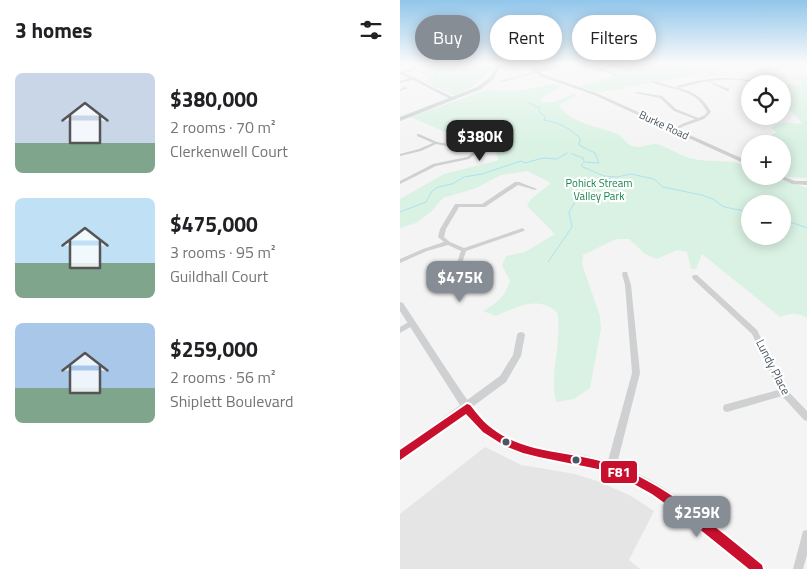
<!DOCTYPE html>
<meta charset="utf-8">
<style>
:root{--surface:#fff;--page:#f6f6f6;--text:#202124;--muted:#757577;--accent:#868d94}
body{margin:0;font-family:"Titillium Web",sans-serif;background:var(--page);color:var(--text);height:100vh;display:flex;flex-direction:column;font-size:19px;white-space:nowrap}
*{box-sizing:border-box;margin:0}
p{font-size:16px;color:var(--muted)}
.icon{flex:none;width:28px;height:28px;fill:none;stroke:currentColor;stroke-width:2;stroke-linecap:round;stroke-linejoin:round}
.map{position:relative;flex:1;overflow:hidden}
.drawer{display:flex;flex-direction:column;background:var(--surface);width:400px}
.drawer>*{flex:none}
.top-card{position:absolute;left:15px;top:15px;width:316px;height:45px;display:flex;gap:10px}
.buttons{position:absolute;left:341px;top:75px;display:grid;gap:10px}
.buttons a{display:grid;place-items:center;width:50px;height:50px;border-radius:50%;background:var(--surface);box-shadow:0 2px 12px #0003;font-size:25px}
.price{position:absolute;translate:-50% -42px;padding:0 11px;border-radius:10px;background:var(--accent);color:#fff;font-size:16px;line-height:32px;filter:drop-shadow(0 1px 2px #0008)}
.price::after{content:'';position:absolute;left:50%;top:30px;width:15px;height:11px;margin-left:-8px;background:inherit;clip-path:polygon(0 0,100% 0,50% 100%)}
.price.current{background:#222;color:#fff}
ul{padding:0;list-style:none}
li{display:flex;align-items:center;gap:15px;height:125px;padding:0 15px}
li span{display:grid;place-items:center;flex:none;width:140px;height:100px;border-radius:8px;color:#555}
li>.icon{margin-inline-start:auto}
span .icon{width:60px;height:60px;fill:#fffc;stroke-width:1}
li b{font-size:21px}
h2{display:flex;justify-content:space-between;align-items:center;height:60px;padding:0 15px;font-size:21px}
.tag{padding:0 18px;border-radius:22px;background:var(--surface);box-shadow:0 2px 12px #0003;font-size:18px;line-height:45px}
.tag.current{background:var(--accent);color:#fff}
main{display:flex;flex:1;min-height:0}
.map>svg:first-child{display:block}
</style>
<main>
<section class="drawer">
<h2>3 homes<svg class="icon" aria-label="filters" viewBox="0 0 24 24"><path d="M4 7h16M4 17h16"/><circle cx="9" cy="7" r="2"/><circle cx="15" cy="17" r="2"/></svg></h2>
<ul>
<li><span style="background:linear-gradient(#c9d6e8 70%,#7fa58c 0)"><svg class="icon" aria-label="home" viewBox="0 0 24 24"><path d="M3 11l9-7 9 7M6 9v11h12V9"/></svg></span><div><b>$380,000</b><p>2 rooms · 70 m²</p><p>Clerkenwell Court</p></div></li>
<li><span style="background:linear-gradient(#bfe0f5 65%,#7fa58c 0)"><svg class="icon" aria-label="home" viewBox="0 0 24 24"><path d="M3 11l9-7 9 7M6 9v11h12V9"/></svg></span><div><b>$475,000</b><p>3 rooms · 95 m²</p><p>Guildhall Court</p></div></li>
<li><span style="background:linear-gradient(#a9c7e8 65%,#7fa58c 0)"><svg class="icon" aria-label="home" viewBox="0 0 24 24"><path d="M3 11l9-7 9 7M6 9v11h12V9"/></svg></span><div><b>$259,000</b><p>2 rooms · 56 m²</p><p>Shiplett Boulevard</p></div></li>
</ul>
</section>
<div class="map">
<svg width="407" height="569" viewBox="0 0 407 569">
<rect width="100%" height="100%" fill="#f4f4f4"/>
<path fill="#e6e5e6" d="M85 447 121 465 175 474 200 482 231 496 254 511 229 560 240 569H0V514Z"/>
<path fill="#d9f2e3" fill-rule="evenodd" d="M28 63H93C86 80 71 88 55 95L33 86 24 81 28 80 29 76 21 73 26 69Z
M358 63H407V68L369 69 367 65 354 64Z
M236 64 325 72 315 76 305 73 258 82 249 79 247 82 252 83 197 93 179 86 207 78Z
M407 75V178L383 177 382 144H371L369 137 377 132 371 128C385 119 387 124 402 124 392 106 383 117 383 88L389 85H402V83L391 77Z
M152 84 161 86 140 99 141 102H155L175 93 176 96 159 105C169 123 200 127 217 134 223 136 226 144 232 146 240 149 247 144 255 144 266 145 281 157 294 159 314 163 333 158 350 168V176H369L407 188V318C398 312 389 313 380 317L302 254 296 269H291L287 252 277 250 257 259 245 254 229 239H216L183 255 182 264 200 316 201 329 190 388 174 399 156 402C149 370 163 343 157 312 137 295 117 307 96 316L83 311C97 303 105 297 110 281L102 265 106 256 125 252 155 234 127 206 131 199 151 183 127 171 101 175 76 188 43 198 32 211 16 223 0 228V199L44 174 99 160 93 146 87 142 55 136 10 117 89 89C104 95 135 88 152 84ZM350 204H382V236H350Z"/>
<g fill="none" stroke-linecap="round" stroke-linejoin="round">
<path stroke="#aee2f0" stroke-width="1" d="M395 68 399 63
M33 69H40
M35 79 37 72 48 63
M129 103 140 108 139 111 145 117 144 120C157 122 170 128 180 138L179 145 195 153 199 163 184 162 181 165 183 167 204 176 217 177 231 174 254 179 263 187 302 195 313 199 324 207 350 212
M172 154 183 158 184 161
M202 181 211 178
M181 197 197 183
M0 212 26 202 32 191 38 187 52 184 64 177 82 174 121 161 125 163 143 158 157 159 167 153
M382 219 407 228
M148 262 172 227 169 212 175 202"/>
<path fill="#ced0d2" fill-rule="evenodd" d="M15 63H17L15 70 1 74V72L13 69Z
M168 63H173L101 82 100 81Z
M175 63H179L199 69 212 64 228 68 227 69 212 66 202 69 216 73 215 75 199 70 196 71V69Z
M257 63 268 64 267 65Z
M340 63H346L353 65 352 66Z
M15 77 16 79 0 83V81Z
M318 78C333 78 347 78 360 84 353 84 347 81 339 80 329 79 319 80 309 81L329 89V91H327L307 81 278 88C294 92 303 97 311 112L304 119 284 126 274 131 272 130 282 124 295 119 274 111 260 98 235 93 237 92 262 96 276 109 298 118 305 115 307 112C294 86 272 92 250 81L251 80 277 88V86L296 81Z
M3 86 8 88 0 91V89L4 88Z
M342 102H350V104H343Z
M17 134H19L37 142 71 148 77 153 69 159 36 166 0 184V181L33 164 67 157 72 153 69 150 36 144 21 151 0 156V154L19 149 33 143 17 136Z
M362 137H364L370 144H366L361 138Z
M115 182H119L137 189 135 190 118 185 85 207H59L46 229 44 237 50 242 64 248 120 229 122 228 125 230 124 231 66 251 57 280 59 283 70 277H74L80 286 79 288 63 295C59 294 59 290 55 289L54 287 55 286 51 280 61 251 48 245 27 251 0 263V259L23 249 44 242 38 237 40 229 55 204H82ZM71 282 73 285 64 290 62 287Z
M223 272H227L231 285 240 373 216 468 214 471 211 473 208 471 206 468 232 373 225 285 222 274Z
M293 275H297L357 330 386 389 407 411V421L404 420 382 396 327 412 324 411 323 408 324 405 327 404 378 390 352 334 293 279 292 277Z
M12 320 14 321 15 323 14 325 0 333V327Z
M121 332 124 333 125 335 121 356 106 382 3 458 0 460V449L100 376 113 355 117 335 118 333Z
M407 530V555L403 569H393L402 535 403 531Z"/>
<path fill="#ced0d2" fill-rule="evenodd" d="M122 63H126L134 67 151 68 150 70 136 69 142 74 196 93 350 162V166L194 95 140 76 132 69Z
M0 72 15 78 56 99 54 100C35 93 19 81 0 74Z
M375 176H382L395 181H407V185L392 184Z
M0 302 3 303C20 328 36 354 53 379 64 395 75 413 91 426 126 455 172 448 213 463 270 483 316 527 363 564L365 569H348L284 517 247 491 228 480 212 473 198 469 138 459 123 455 105 448 92 440 76 426 63 410 0 311Z"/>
<path fill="#caced1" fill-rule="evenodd" d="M98 63H102L94 79 81 89 0 121V117L77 87 90 77Z"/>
<g stroke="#fff" stroke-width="4">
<path id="bus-1" d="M67 404 70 405C77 414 84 423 94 430 131 457 180 450 221 468 274 491 318 529 362 565L363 569H349L287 519 252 494 234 484 216 475 203 470 139 457 123 453 105 446 83 432 66 414 0 460V450Z"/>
</g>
<use href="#bus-1" fill="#c8102e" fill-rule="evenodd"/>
</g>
<linearGradient id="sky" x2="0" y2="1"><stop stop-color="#91c6eb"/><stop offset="0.44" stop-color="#fafafa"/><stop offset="1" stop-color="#fafafa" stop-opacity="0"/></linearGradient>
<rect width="407" height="143" fill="url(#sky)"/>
<g fill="#4a5661" stroke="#fff" stroke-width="2">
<circle cx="106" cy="442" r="4.5"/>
<circle cx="176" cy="460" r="4.5"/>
</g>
<g text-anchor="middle" stroke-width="4.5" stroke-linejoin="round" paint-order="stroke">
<g font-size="11" fill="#4a5661" stroke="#fff">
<text transform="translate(264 125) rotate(25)" y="4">Burke Road</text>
</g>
<g font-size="11" fill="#17864f" stroke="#fff">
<text x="199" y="187">Pohick Stream<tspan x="199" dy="13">Valley Park</tspan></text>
</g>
<g font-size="12" fill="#4a5661" stroke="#fff">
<text transform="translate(373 367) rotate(63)" y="4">Lundy Place</text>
</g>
</g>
<rect stroke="#fff" stroke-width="2" x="200" y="460" width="38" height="24" rx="5" fill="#c8102e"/>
<g font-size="14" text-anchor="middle" font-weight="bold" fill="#fff">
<text x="219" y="477">F81</text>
</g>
</svg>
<div class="buttons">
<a><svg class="icon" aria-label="locate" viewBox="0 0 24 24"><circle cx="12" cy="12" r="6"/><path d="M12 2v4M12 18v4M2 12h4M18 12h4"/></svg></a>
<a>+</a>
<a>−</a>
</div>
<b class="price current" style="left:80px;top:162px">$380K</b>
<b class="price" style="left:60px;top:303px">$475K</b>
<b class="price" style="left:297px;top:538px">$259K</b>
<div class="top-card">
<a class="tag current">Buy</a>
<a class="tag">Rent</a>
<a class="tag">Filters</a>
</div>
</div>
</main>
